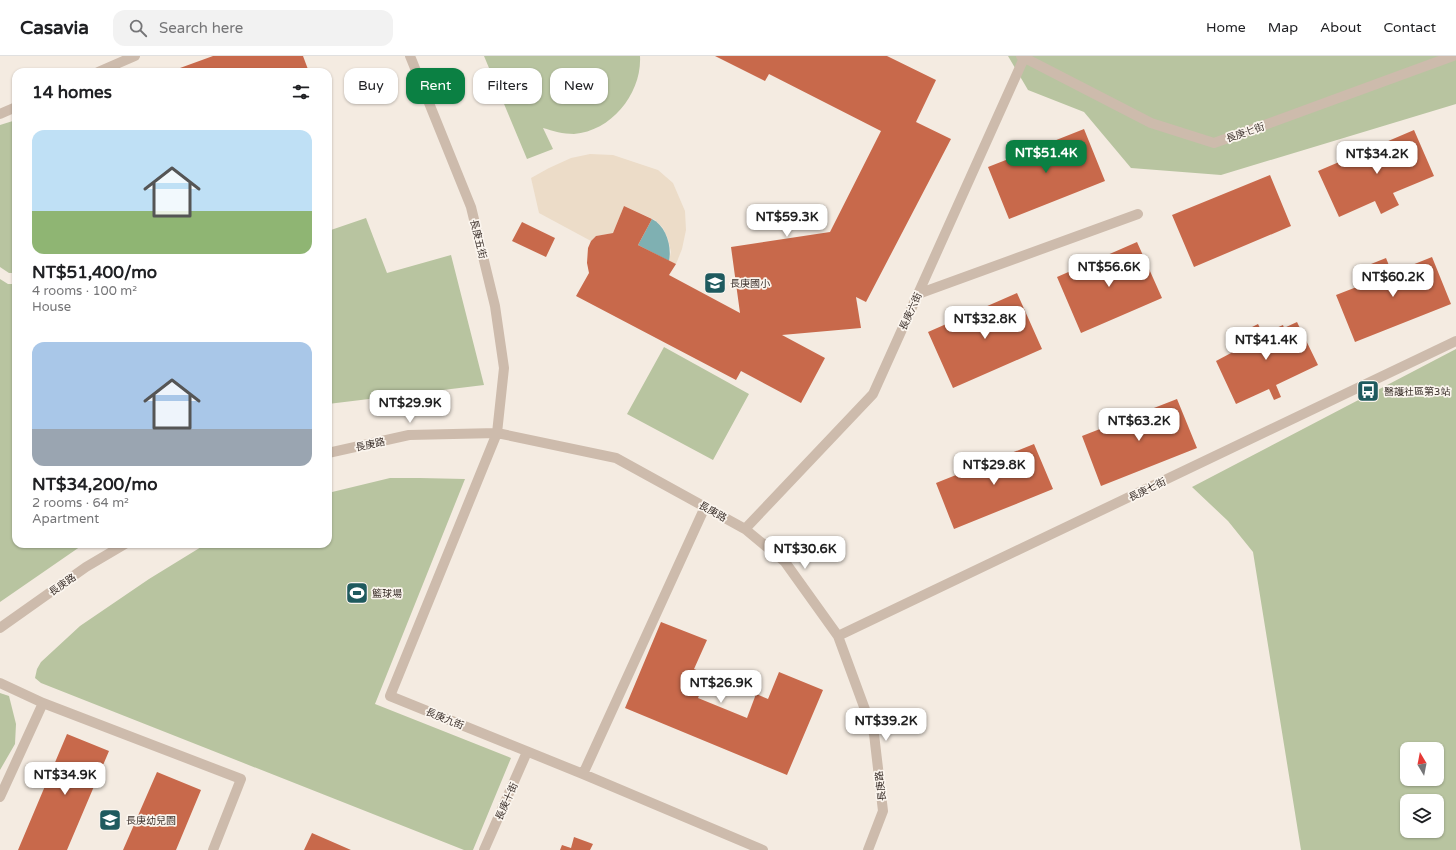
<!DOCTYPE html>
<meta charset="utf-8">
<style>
:root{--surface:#fff;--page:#f2f2f2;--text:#202124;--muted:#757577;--line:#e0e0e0;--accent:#0b8043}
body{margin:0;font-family:"Varela Round","Noto Sans TC",sans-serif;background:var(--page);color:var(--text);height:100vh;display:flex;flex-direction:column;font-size:15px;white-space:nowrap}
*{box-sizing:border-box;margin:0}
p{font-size:13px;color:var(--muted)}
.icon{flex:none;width:22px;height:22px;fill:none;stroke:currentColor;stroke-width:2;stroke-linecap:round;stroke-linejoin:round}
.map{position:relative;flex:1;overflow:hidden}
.panel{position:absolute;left:12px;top:12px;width:320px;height:480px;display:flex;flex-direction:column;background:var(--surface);border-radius:12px;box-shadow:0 1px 3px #0004}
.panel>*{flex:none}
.hud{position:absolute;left:344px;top:12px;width:380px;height:36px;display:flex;gap:8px}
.needle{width:26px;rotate:350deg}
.fabs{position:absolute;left:1400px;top:686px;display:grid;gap:8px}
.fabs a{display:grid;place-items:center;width:44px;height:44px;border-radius:8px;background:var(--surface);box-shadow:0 1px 3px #0004;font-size:20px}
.price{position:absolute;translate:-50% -34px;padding:0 9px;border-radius:8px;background:#fff;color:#222;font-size:13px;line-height:26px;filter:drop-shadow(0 1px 2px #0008)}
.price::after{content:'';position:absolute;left:50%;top:24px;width:12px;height:9px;margin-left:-6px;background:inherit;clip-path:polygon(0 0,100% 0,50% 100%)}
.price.active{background:var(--accent);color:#fff}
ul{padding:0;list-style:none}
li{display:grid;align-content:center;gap:8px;height:212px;padding:0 20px}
li span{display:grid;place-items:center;height:124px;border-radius:12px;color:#555}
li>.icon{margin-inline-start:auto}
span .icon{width:72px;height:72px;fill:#fffc;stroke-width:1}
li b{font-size:17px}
h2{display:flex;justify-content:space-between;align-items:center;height:48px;padding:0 20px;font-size:17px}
.tag{padding:0 14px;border-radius:12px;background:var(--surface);box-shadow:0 1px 3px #0004;font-size:14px;line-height:36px}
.tag.active{background:var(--accent);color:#fff}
header{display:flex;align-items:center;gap:24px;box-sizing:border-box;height:56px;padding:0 20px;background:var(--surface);border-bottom:1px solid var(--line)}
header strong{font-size:19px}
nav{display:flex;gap:22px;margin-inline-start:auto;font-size:14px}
.search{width:280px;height:36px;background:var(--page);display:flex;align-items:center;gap:10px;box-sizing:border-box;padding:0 14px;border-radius:12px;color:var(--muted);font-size:15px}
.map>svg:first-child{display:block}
</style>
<header>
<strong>Casavia</strong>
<div class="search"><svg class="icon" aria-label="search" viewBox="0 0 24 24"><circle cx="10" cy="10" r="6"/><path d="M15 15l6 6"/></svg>Search here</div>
<nav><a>Home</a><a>Map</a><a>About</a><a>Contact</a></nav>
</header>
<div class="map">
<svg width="1456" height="794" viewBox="0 0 1456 794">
<rect width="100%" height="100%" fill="#f4ebe1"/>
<path fill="#b8c4a0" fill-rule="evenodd" d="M484 0H640C642 37 612 75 574 78 563 78 553 75 543 72L553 93 527 103Z
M1008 0H1456V48L1221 119 1131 112 1084 56 1028 34Z
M16 64V217H9L0 211V69Z
M366 162 387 217 451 199 484 329 328 348V175Z
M0 223 8 228H16V488H84L0 546Z
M664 291 749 338 713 404 627 358Z
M1456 293V794H1301L1253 496 1228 465 1192 431ZM1407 693H1437V723H1407ZM1407 745H1437V775H1407Z
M390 422H420L465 423 375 648 511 702 473 794H464L41 627 35 622 37 613 41 606 80 570 149 523 206 488H328V437Z
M0 637 9 640 16 668 15 688 0 714Z"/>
<path fill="#ecdcc8" d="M590 98 613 99 658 114 673 127 685 155 686 174 682 193 676 208 669 205 671 196 668 183 663 172 655 164 624 150 613 177 596 180 591 185 539 157 531 122 549 112 571 102Z"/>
<path fill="#7fb0b2" d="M652 163C666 170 672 190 669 205L638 189Z"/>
<path fill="#c8694b" d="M213 0H303L309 16H169Z
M715 0H887L936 24 916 66 951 83 866 246 856 241 861 272 782 279 825 302 801 347 741 315 736 324 576 240 589 217 587 207 588 192 591 185 596 180 613 177 624 150 652 163 638 189 676 208 669 219 740 257 731 191 830 176 881 75 769 18 765 25Z
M1084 73 1105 125 1009 163 988 111Z
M1414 74 1434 120 1393 137 1399 149 1381 158 1375 145 1339 161 1318 115Z
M1270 119 1291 170 1194 211 1172 159Z
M522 166 555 182 546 201 512 185Z
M1137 186 1162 242 1081 277 1057 221Z
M1432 201 1451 248 1355 286 1336 239 1372 225 1366 210 1386 202 1392 217Z
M1017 237 1042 293 953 332 928 276Z
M1297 266 1318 309 1276 329 1281 341 1274 344 1269 333 1236 348 1216 305 1231 297 1229 293 1248 284 1244 275 1258 268 1263 278 1283 269 1284 272Z
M1177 343 1197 392 1101 430 1082 380Z
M1034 388 1053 433 954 473 936 427Z
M661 566 707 584 694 613 708 619 698 642 747 662 756 638 768 643 779 616 823 634 787 719 625 652Z
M67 678 109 695 67 794H18Z
M157 716 201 734 176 794H123Z
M312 777 351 794H304Z
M574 781 593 788 590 794H560L562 789 571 792Z"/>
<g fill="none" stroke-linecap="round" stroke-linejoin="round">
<path stroke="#cdbbac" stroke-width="10" d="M410 0 471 151 495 250 504 312 497 377 390 640 583 718 763 794
M1021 0 1151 67 1214 87 1259 71 1453 0
M98 16 135 0
M0 58 16 51
M918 238 1138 158
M328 397 409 379 497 377 616 402 745 473 785 506 838 580 874 678 883 755 868 794
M745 473 873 338 1024 2
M0 572 86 511 125 488
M838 580 1456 285
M0 627 43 647 241 723 213 794
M583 718 705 451
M0 741 43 647
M484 794 527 696"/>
</g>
<defs>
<g id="school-square" transform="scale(1.15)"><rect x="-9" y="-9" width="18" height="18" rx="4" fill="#1f5a5e" stroke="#fbf5ee"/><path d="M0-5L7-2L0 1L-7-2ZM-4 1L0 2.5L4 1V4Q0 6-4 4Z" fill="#fff"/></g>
<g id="bus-square" transform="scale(1.15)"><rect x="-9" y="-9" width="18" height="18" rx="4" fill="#1f5a5e" stroke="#fbf5ee"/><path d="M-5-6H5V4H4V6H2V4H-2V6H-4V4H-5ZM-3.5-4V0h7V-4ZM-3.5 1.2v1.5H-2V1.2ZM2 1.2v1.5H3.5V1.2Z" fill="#fff"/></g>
<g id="stadium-square" transform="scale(1.15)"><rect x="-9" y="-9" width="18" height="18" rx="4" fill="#1f5a5e" stroke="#fbf5ee"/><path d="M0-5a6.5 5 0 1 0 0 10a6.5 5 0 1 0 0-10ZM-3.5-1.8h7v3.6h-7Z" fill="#fff"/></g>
</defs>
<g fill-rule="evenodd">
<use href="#school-square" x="715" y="227"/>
<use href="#bus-square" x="1368" y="335"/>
<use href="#stadium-square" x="357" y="537"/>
<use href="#school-square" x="110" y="764"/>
</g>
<g text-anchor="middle" stroke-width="3.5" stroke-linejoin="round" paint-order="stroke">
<g font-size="10" fill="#3b302b" stroke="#fbf5ee">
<text transform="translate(1245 76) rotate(-19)" y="4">長庚七街</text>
<text transform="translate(479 183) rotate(76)" y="4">長庚五街</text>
<text transform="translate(910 255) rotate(-66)" y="4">長庚六街</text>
<text transform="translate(370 388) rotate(-12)" y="4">長庚路</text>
<text transform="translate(1147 433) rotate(-26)" y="4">長庚七街</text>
<text transform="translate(713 455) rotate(29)" y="4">長庚路</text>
<text transform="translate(62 528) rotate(-35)" y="4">長庚路</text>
<text transform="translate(445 662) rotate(22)" y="4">長庚九街</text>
<text transform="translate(880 730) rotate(-97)" y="4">長庚路</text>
<text transform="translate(506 745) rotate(-66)" y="4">長庚十街</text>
</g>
<g font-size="10" fill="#3b302b" stroke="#fbf5ee" text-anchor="start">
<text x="730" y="231">長庚國小</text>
<text x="1384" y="339">醫護社區第3站</text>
<text x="372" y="541">籃球場</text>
<text x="126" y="768">長庚幼兒園</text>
</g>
</g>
</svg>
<div class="fabs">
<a><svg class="needle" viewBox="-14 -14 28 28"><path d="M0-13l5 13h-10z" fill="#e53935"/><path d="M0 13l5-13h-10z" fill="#757577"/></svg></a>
<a><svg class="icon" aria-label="layers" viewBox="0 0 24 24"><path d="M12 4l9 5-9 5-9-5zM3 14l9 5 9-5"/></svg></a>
</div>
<b class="price active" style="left:1046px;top:118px">NT$51.4K</b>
<b class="price" style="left:1377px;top:119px">NT$34.2K</b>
<b class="price" style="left:787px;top:182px">NT$59.3K</b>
<b class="price" style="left:1109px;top:232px">NT$56.6K</b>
<b class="price" style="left:1393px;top:242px">NT$60.2K</b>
<b class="price" style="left:985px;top:284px">NT$32.8K</b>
<b class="price" style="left:1266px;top:305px">NT$41.4K</b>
<b class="price" style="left:410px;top:368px">NT$29.9K</b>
<b class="price" style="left:1139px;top:386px">NT$63.2K</b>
<b class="price" style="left:994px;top:430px">NT$29.8K</b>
<b class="price" style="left:805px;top:514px">NT$30.6K</b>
<b class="price" style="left:721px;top:648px">NT$26.9K</b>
<b class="price" style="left:886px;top:686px">NT$39.2K</b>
<b class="price" style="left:65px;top:740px">NT$34.9K</b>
<div class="hud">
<a class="tag">Buy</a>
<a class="tag active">Rent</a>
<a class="tag">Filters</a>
<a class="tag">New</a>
</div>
<section class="panel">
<h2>14 homes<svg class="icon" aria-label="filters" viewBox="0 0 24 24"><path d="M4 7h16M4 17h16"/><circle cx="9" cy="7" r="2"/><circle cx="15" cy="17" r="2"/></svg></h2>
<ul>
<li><span style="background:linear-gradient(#bfe0f5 65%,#8fb573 0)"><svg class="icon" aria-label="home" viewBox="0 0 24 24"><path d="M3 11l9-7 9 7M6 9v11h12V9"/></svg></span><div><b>NT$51,400/mo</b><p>4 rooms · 100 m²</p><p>House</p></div></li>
<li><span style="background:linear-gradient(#a9c7e8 70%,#9aa5b1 0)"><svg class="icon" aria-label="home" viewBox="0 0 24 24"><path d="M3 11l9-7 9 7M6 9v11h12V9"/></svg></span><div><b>NT$34,200/mo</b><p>2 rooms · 64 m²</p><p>Apartment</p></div></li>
</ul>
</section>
</div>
